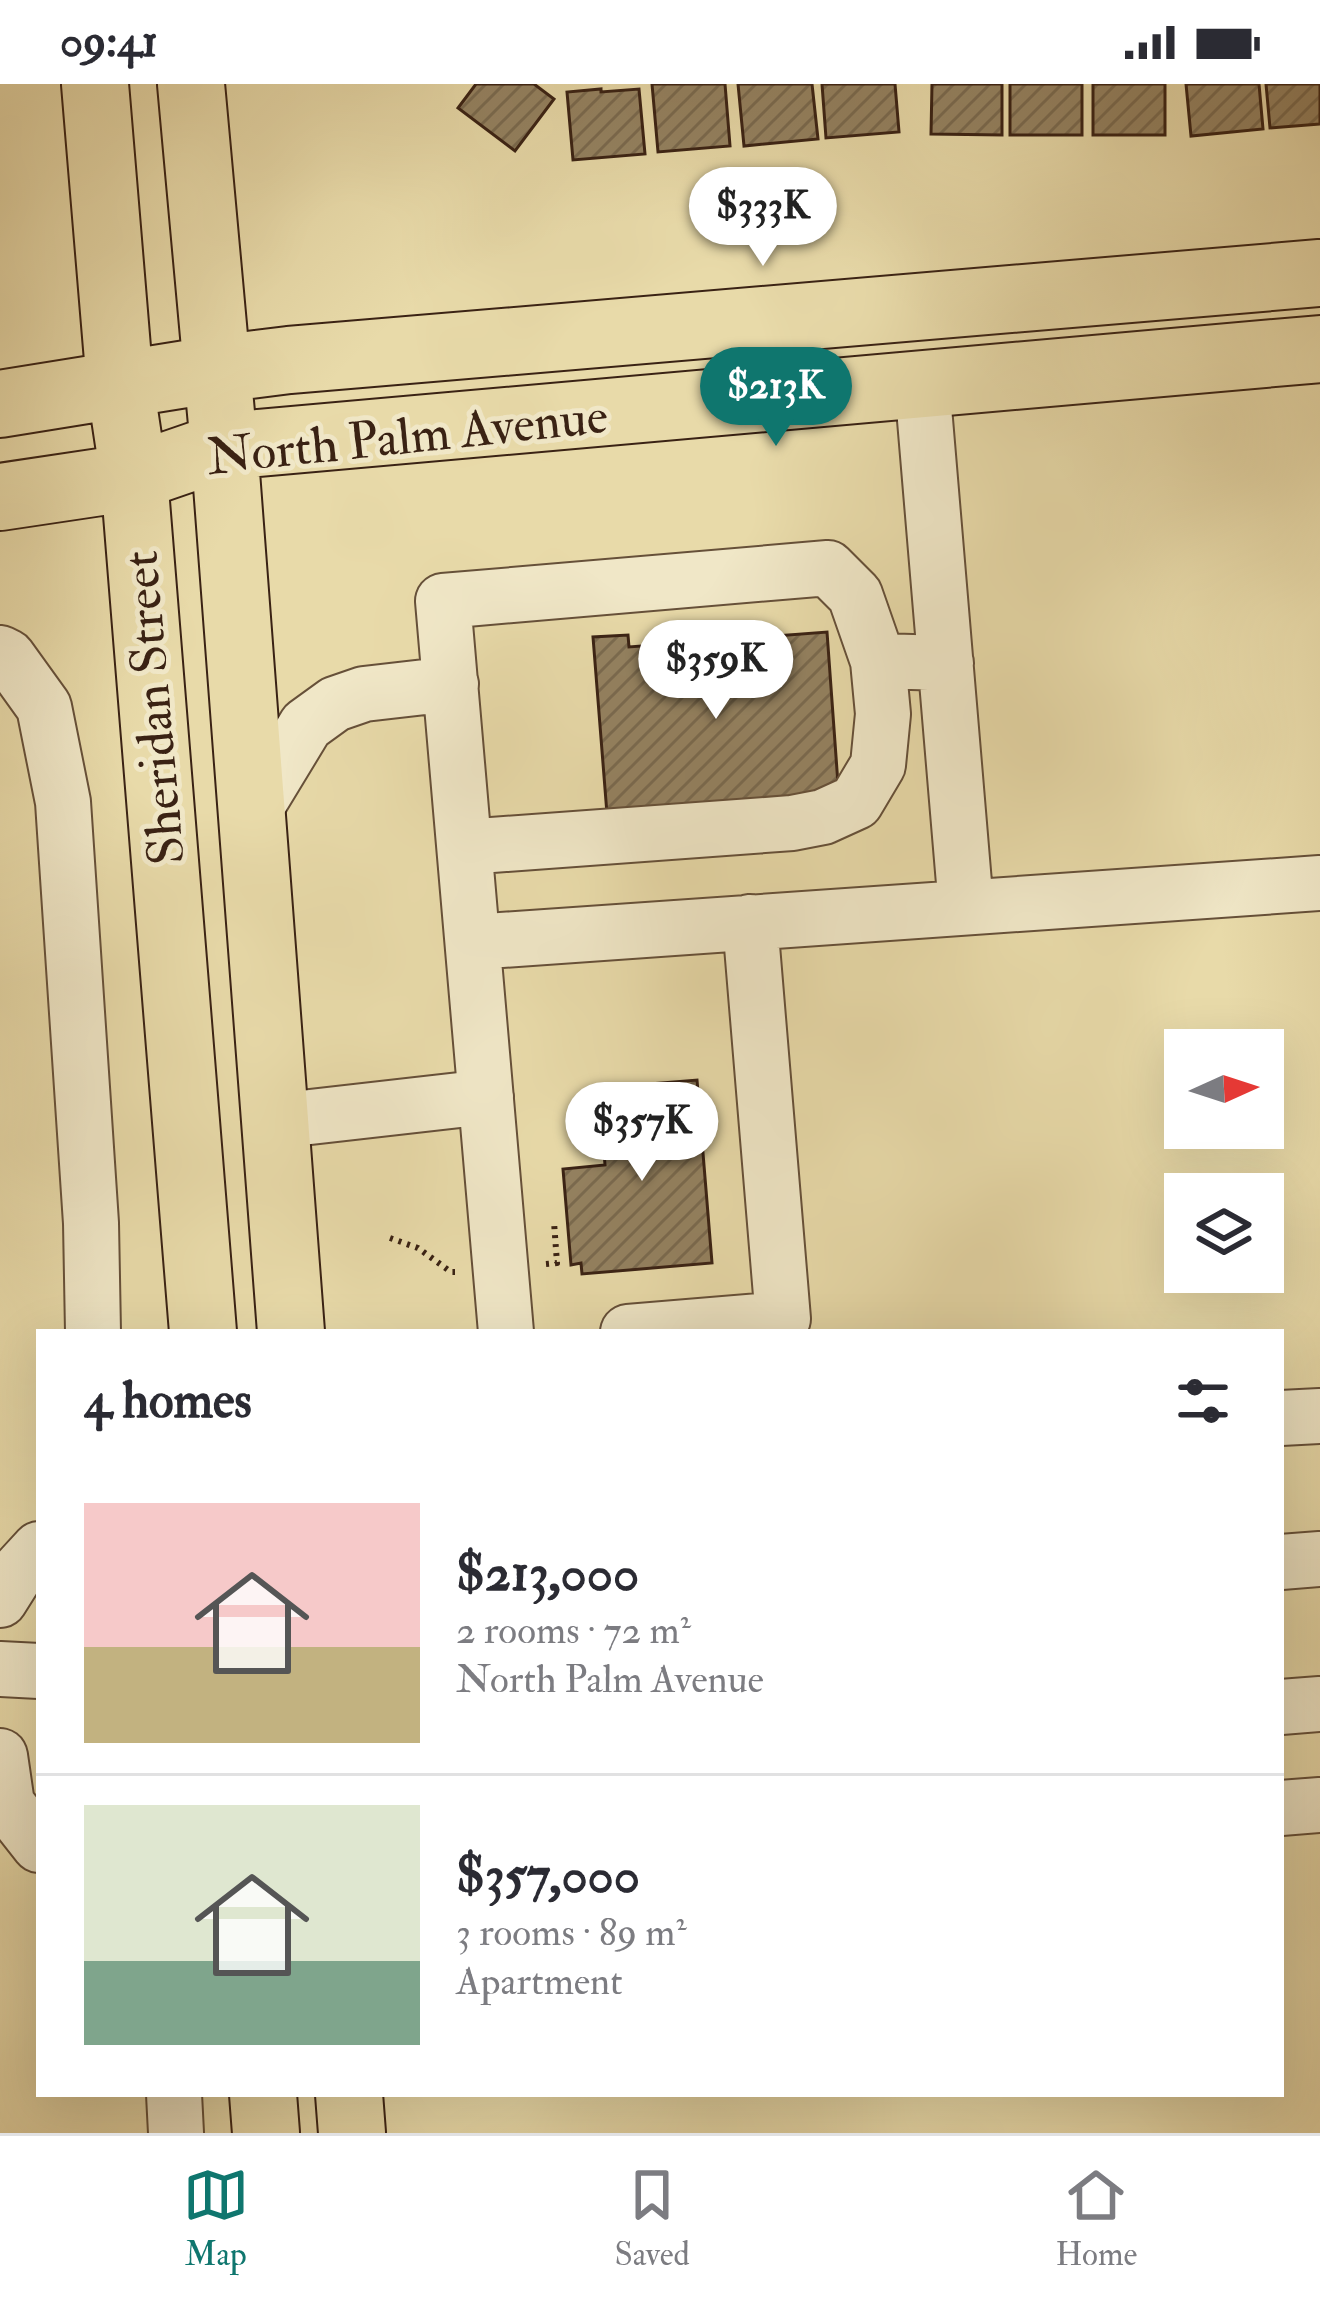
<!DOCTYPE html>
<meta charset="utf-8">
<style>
:root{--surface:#fff;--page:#f7f7f7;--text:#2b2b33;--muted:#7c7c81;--line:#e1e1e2;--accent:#0f766e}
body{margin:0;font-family:"IM FELL Double Pica",serif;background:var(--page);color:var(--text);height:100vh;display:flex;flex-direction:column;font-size:45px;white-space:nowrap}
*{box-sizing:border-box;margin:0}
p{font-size:39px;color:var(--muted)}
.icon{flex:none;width:66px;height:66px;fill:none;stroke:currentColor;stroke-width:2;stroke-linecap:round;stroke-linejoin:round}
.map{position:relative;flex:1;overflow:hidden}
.sheet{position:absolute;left:36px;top:1245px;width:1248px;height:768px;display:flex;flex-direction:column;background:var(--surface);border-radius:0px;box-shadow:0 12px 48px #0002}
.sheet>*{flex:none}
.needle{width:78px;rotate:87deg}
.controls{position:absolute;left:1164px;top:945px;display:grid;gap:24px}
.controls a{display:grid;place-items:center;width:120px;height:120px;border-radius:0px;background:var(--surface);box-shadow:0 12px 48px #0002;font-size:60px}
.price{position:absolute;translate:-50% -102px;padding:0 27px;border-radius:42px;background:#fff;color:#222;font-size:39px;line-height:78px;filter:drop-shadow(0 3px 6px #0008)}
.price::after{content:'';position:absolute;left:50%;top:72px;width:36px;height:27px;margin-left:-18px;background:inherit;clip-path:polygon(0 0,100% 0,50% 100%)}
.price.selected{background:var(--accent);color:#fff}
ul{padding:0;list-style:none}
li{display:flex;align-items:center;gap:36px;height:300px;padding:0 48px}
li+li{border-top:3px solid var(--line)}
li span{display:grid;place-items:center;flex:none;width:336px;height:240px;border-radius:0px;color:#555}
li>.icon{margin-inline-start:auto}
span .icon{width:144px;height:144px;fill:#fffc;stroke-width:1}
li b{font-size:51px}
h2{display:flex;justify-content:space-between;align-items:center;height:144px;padding:0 48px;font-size:51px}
.status{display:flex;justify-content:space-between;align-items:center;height:84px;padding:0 60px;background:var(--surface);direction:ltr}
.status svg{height:33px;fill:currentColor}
.tabs{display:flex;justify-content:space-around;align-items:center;height:168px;border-top:3px solid var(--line);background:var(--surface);font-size:33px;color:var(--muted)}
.tabs a{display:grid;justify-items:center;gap:6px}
.tabs .selected{color:var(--accent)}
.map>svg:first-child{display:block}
</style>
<div class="status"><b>09:41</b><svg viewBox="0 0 49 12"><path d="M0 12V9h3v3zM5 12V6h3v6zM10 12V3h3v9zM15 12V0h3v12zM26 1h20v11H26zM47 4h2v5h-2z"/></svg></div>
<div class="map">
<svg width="1320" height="2049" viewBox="0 0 1320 2049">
<defs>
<pattern id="building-hatch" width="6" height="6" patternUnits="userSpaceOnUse" patternTransform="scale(3)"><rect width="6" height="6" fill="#948261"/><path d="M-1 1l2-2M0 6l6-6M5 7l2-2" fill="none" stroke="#7a6a4f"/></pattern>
</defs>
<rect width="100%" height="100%" fill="#e8daa9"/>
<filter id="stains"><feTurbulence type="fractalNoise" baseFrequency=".00167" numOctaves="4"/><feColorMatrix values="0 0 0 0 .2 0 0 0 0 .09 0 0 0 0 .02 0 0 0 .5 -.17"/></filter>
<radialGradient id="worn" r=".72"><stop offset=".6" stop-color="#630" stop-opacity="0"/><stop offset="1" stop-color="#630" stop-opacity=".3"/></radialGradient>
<path fill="url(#building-hatch)" stroke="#3a2214" stroke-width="3" d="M476 0H534L554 15 515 67 458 24Z
M652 0H725L730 62 658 68Z
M738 0H812L818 55 744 62Z
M822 0H895L899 48 826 54Z
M932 0H1002V51L931 50Z
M1010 0H1082V51H1010Z
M1093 0H1165V51H1093Z
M1186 0H1259L1263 45 1191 52Z
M1266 0H1320V40L1270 44Z
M601 5V8L639 5 645 70 573 76 567 8Z
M827 548 839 714 607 730 593 553 628 551 629 563Z
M697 996 712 1179 582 1190 581 1179 571 1181 563 1085 605 1081 599 1004Z"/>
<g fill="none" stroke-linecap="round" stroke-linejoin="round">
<g stroke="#665039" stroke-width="58">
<path id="minor" d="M922 300 966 823
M0 569 8 573 44 623 63 718 91 1139 93 1248
M252 730 306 641 335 620 364 610 451 600
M465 763 792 739 823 733 856 718 878 681 883 630 878 577
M473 858 1320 799
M275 1037 486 1013
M506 1248 443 517 828 484 855 511 878 577 946 579
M628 1248 783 1235 750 838
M1281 1334 1320 1332
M1281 1478 1320 1475
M0 1516 17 1489 39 1465
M0 1585 39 1587
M1281 1623 1320 1620
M0 1672 7 1720 39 1761
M1281 1724 1320 1721
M174 2010 176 2049"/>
</g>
<g stroke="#3a2214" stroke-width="70">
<path id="major" d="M95 0 120 300 134 393 203 1248
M191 0 224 362 291 1248
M0 320 217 285 289 276 1320 189
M0 413 134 393 224 362 1320 265
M263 2010 266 2049
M349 2010 352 2049"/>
</g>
<path stroke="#3a2214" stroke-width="6" stroke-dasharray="3 6" stroke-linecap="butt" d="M390 1154 418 1164 451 1188H455
M546 1180 557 1179 554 1138"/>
<use href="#minor" stroke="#f0e7c7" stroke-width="54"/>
<use href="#major" stroke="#e8daa9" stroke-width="66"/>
</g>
<g text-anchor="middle" stroke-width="10" stroke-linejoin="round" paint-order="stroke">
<g font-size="51" fill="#3a2214" stroke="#f0e7c7">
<text transform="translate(407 351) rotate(-6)" y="18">North Palm Avenue</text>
<text transform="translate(152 624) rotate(-95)" y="18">Sheridan Street</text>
</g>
</g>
<rect width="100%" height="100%" filter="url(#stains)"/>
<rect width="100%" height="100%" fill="url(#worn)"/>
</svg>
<div class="controls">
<a><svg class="needle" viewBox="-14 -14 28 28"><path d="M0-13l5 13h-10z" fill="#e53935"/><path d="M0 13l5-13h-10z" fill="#7c7c81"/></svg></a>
<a><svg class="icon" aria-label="layers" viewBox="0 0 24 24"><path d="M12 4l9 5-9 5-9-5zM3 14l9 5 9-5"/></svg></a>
</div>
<b class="price" style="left:763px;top:185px">$333K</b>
<b class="price selected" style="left:776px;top:365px">$213K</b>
<b class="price" style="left:716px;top:638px">$359K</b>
<b class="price" style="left:642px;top:1100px">$357K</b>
<section class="sheet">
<h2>4 homes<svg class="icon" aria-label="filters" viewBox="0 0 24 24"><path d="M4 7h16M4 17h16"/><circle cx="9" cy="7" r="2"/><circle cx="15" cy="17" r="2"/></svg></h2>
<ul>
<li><span style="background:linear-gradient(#f6c9c9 60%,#c2b280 0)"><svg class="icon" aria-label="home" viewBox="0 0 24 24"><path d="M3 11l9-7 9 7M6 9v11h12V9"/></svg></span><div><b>$213,000</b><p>2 rooms · 72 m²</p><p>North Palm Avenue</p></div></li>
<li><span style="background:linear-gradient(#dfe7d0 65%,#7fa58c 0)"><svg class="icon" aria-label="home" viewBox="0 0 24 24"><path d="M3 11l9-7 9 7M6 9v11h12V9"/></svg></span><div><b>$357,000</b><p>3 rooms · 89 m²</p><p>Apartment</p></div></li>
</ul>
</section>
</div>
<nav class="tabs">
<a class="selected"><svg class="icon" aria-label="map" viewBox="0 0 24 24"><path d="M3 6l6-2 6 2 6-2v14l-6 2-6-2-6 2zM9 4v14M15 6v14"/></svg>Map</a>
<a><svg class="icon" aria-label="saved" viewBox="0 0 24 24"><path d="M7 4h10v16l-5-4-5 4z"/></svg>Saved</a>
<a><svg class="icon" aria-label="home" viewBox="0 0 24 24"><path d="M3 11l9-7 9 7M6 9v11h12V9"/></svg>Home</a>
</nav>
